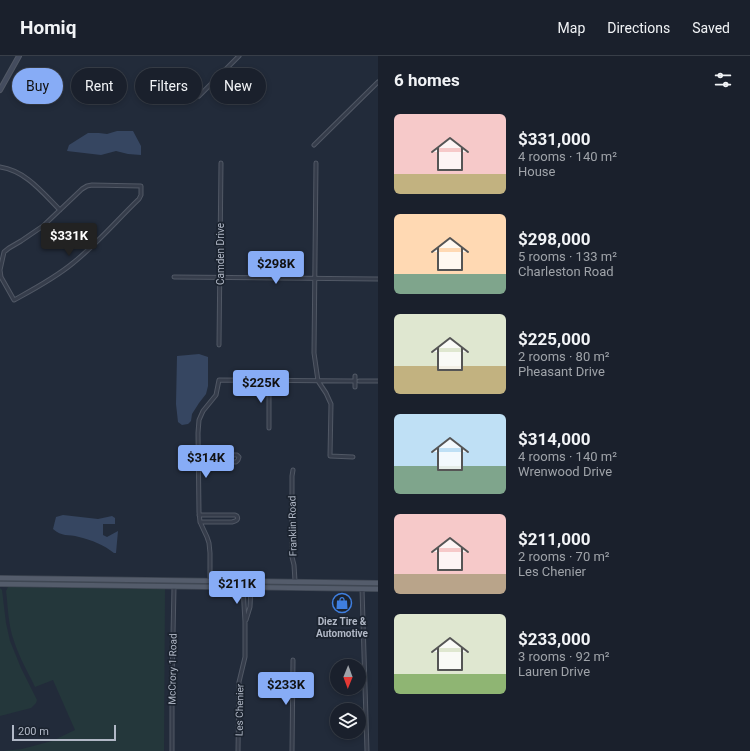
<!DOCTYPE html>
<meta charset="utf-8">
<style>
:root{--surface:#1a202c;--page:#272d38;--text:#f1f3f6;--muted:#9fa3a9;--line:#383e48;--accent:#87acf6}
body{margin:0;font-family:Roboto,sans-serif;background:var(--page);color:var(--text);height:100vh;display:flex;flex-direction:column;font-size:15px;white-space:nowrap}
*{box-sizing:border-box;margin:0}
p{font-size:13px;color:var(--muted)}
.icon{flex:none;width:22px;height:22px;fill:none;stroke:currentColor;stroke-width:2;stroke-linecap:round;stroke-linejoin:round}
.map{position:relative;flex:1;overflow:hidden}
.side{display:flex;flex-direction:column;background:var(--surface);width:372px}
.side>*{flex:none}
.banner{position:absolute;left:12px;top:12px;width:306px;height:36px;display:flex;gap:8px}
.needle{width:26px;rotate:181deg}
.controls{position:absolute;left:330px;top:603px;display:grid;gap:8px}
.controls a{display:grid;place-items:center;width:36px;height:36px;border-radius:50%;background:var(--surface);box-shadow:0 2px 6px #0003,0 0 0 1px var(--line);font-size:20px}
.scale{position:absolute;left:12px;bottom:10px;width:104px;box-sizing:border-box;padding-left:4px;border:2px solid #b1b8c6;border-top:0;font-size:11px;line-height:14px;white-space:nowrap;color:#b1b8c6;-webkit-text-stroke:3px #1b232f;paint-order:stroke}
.price{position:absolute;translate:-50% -34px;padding:0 9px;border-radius:4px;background:var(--accent);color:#111;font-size:13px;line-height:26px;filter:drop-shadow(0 1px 2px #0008)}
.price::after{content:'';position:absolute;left:50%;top:24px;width:12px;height:9px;margin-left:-6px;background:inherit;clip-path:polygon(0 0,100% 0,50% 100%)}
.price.on{background:#222;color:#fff}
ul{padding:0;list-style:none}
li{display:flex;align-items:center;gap:12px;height:100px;padding:0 16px}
li span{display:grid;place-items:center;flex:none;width:112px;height:80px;border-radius:6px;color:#555}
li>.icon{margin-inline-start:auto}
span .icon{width:48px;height:48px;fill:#fffc;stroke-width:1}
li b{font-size:17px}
h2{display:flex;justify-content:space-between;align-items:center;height:48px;padding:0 16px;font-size:17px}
.pill{padding:0 14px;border-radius:18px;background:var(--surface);box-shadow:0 2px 6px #0003,0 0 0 1px var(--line);font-size:14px;line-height:36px}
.pill.on{background:var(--accent);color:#111}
header{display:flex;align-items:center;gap:24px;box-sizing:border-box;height:56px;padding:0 20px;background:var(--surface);border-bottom:1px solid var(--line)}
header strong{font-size:19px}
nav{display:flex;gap:22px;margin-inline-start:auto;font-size:14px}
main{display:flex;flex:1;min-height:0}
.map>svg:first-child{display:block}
</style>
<header>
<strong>Homiq</strong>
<nav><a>Map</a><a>Directions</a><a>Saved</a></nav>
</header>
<main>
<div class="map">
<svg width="378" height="695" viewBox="0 0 378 695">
<rect width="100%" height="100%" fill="#222b3a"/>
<path fill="#24373b" d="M8 531 165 533 164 695H3L22 693 52 685 75 674 53 624 35 631C28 616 19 601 14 585 8 569 8 551 6 535Z
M0 532 2 534 6 567 10 585 21 612 37 644 36 647 31 652 0 660Z"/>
<path fill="#364661" d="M117 75H133L141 90V99L128 98 116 95 101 99 67 95 69 89 88 77H99L107 78Z
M199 298 208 301V330L206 338 199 347 192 358 191 365 188 368 182 369 178 366 176 348 177 300Z
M63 459 98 463 112 460 115 462V468H103V479L107 481 118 475 116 497H114C104 489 92 484 79 481 68 478 62 481 53 473L56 461Z"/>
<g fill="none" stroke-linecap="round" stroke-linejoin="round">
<g stroke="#515865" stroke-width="5">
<path id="street" d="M199 40 239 0
M314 89 378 26
M316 107 314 297 318 325 326 337 331 348 330 400 353 401
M0 111C26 115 42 136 60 154
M92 129 141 130V139L139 143C117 164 97 188 73 207 55 222 34 233 14 244L1 221 0 214 4 196 9 192 21 185 43 170 82 133 87 130Z
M174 221 378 223
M219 289 221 107
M359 325H378
M355 331V320
M269 372V324
M199 398 237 399 239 401 238 404 236 406 199 405
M293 414 292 420V501L294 509 295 525
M199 459H235L237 460C239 464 236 465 232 466H200
M210 524V497L209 487 207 481 200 466 199 456 198 377 199 364 203 355 216 339 219 324 355 325
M362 533 367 695
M246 564 250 551 251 531
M172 695V627L174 531
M238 695 239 626 245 601V566L243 531
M292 695 293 604"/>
</g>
<g stroke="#515865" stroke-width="6">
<path id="secondary" d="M0 34 19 0"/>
</g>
<g stroke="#3f4753" stroke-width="6">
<path id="primary" d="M0 522 378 527
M0 528 378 533"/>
</g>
<use href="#street" stroke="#363d4b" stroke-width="3"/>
<use href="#secondary" stroke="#444c5e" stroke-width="4"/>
<use href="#primary" stroke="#545c6b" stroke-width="4.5"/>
</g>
<defs>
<g id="shop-ring" transform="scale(1)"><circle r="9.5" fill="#1b232f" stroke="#3f7fe0" stroke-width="1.5"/><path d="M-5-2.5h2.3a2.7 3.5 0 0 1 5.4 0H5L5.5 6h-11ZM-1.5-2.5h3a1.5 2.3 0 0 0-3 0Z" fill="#3f7fe0"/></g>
</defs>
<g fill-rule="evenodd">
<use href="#shop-ring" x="342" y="547"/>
</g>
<g text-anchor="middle" stroke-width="3.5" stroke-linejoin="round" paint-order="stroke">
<g font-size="10" fill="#b1b8c6" stroke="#1b232f">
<text transform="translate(220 198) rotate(-90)" y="4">Camden Drive</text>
<text transform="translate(292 470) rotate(-91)" y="4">Franklin Road</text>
<text transform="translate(172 613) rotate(-89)" y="4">McCrory 1 Road</text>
<text transform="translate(239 654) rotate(-89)" y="4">Les Chenier</text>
</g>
<g font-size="10" font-weight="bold" fill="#b1b8c6" stroke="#1b232f">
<text x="342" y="569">Diez Tire &amp;<tspan x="342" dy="12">Automotive</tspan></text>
</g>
</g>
</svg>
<div class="controls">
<a><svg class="needle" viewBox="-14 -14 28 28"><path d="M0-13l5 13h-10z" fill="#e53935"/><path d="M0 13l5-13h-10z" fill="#9fa3a9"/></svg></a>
<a><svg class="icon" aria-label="layers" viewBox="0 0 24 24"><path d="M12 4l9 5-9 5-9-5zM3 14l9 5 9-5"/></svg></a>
</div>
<div class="scale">200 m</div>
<b class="price on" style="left:69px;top:201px">$331K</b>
<b class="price" style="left:276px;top:229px">$298K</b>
<b class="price" style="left:261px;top:348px">$225K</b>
<b class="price" style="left:206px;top:423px">$314K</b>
<b class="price" style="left:237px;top:549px">$211K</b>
<b class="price" style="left:286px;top:650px">$233K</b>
<div class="banner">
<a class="pill on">Buy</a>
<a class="pill">Rent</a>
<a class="pill">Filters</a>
<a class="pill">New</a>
</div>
</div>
<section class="side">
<h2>6 homes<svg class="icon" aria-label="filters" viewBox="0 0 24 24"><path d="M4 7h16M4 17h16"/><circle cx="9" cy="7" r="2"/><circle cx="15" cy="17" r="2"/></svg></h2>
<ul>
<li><span style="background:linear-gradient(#f6c9c9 75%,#c2b280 0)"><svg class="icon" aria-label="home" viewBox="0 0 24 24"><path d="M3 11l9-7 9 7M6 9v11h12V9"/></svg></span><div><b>$331,000</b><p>4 rooms · 140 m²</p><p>House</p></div></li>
<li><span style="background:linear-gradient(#ffd9b3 75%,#7fa58c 0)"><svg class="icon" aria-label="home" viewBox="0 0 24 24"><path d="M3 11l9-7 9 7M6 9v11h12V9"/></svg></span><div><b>$298,000</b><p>5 rooms · 133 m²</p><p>Charleston Road</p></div></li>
<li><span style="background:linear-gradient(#dfe7d0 65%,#c2b280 0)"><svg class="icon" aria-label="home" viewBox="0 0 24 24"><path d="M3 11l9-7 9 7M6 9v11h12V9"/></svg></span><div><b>$225,000</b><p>2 rooms · 80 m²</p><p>Pheasant Drive</p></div></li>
<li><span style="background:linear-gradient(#bfe0f5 65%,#7fa58c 0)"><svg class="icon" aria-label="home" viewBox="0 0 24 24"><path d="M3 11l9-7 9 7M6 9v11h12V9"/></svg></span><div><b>$314,000</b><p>4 rooms · 140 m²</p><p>Wrenwood Drive</p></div></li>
<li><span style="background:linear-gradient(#f6c9c9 75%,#b9a48a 0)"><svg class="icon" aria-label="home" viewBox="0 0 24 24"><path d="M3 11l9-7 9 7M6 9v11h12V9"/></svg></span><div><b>$211,000</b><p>2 rooms · 70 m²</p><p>Les Chenier</p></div></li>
<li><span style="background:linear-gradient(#dfe7d0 75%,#8fb573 0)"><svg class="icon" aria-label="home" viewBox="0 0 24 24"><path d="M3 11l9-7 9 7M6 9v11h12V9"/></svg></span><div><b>$233,000</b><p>3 rooms · 92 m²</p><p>Lauren Drive</p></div></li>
</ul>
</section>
</main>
